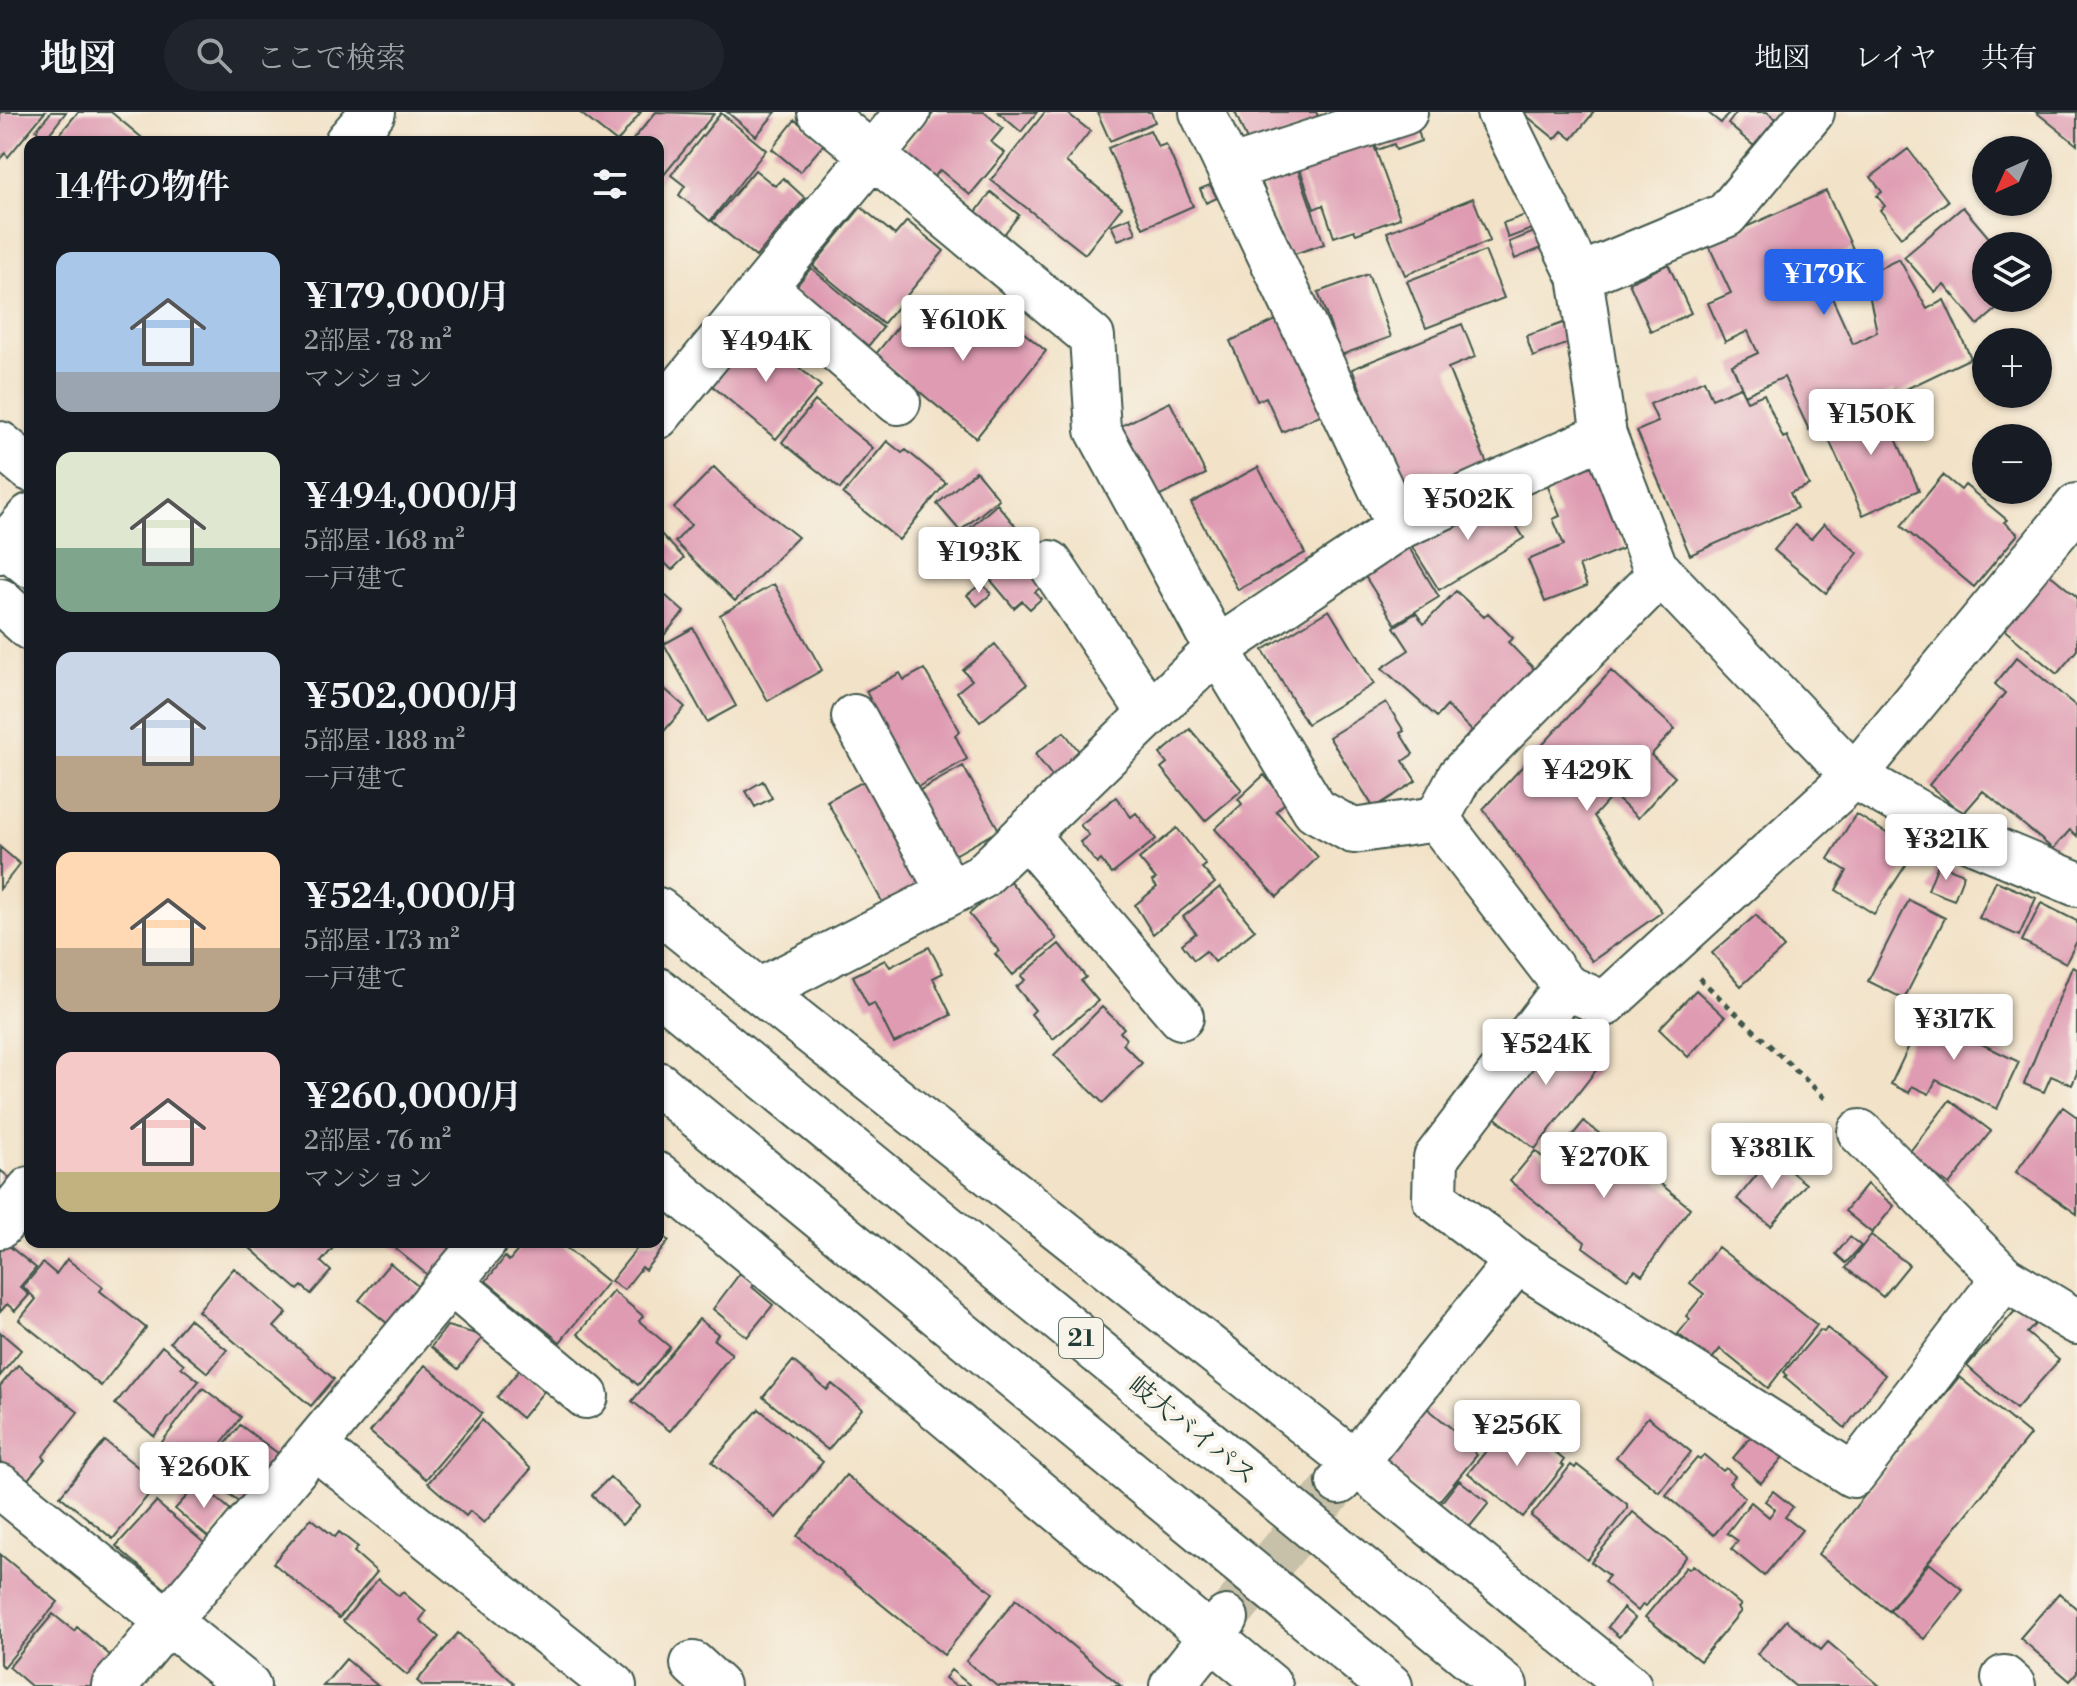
<!DOCTYPE html>
<html lang="ja">
<meta charset="utf-8">
<style>
:root{--surface:#171b24;--page:#20242c;--text:#f1f3f6;--muted:#9ea1a6;--line:#363941;--accent:#2563eb}
body{margin:0;font-family:"Libre Bodoni","Noto Serif JP",serif;background:var(--page);color:var(--text);height:100vh;display:flex;flex-direction:column;font-size:30px;white-space:nowrap}
*{box-sizing:border-box;margin:0}
p{font-size:26px;color:var(--muted)}
.icon{flex:none;width:44px;height:44px;fill:none;stroke:currentColor;stroke-width:2;stroke-linecap:round;stroke-linejoin:round}
.map{position:relative;flex:1;overflow:hidden}
.details{position:absolute;left:24px;top:24px;width:640px;height:1112px;display:flex;flex-direction:column;background:var(--surface);border-radius:16px;box-shadow:0 2px 6px #0004}
.details>*{flex:none}
.needle{width:52px;rotate:225deg}
.buttons{position:absolute;left:1972px;top:24px;display:grid;gap:16px}
.buttons a{display:grid;place-items:center;width:80px;height:80px;border-radius:50%;background:var(--surface);box-shadow:0 2px 6px #0004;font-size:40px}
.price{position:absolute;translate:-50% -68px;padding:0 18px;border-radius:8px;background:#fff;color:#222;font-size:26px;line-height:52px;filter:drop-shadow(0 2px 4px #0008)}
.price::after{content:'';position:absolute;left:50%;top:48px;width:24px;height:18px;margin-left:-12px;background:inherit;clip-path:polygon(0 0,100% 0,50% 100%)}
.price.on{background:var(--accent);color:#fff}
ul{padding:0;list-style:none}
li{display:flex;align-items:center;gap:24px;height:200px;padding:0 32px}
li span{display:grid;place-items:center;flex:none;width:224px;height:160px;border-radius:16px;color:#555}
li>.icon{margin-inline-start:auto}
span .icon{width:96px;height:96px;fill:#fffc;stroke-width:1}
li b{font-size:34px}
h2{display:flex;justify-content:space-between;align-items:center;height:96px;padding:0 32px;font-size:34px}
header{display:flex;align-items:center;gap:48px;box-sizing:border-box;height:112px;padding:0 40px;background:var(--surface);border-bottom:2px solid var(--line)}
header strong{font-size:38px}
nav{display:flex;gap:44px;margin-inline-start:auto;font-size:28px}
.search{width:560px;height:72px;background:var(--page);display:flex;align-items:center;gap:20px;box-sizing:border-box;padding:0 28px;border-radius:44px;color:var(--muted);font-size:30px}
.map>svg:first-child{display:block}
</style>
<header>
<strong>地図</strong>
<div class="search"><svg class="icon" aria-label="search" viewBox="0 0 24 24"><circle cx="10" cy="10" r="6"/><path d="M15 15l6 6"/></svg>ここで検索</div>
<nav><a>地図</a><a>レイヤ</a><a>共有</a></nav>
</header>
<div class="map">
<svg width="2077" height="1574" viewBox="0 0 2077 1574">
<rect width="100%" height="100%" fill="#f7f3e8"/>
<filter id="ink" filterUnits="userSpaceOnUse"><feTurbulence type="fractalNoise" baseFrequency=".0125" numOctaves="2"/><feDisplacementMap in="SourceGraphic" scale="16" xChannelSelector="R" yChannelSelector="G"/><feConvolveMatrix kernelMatrix="1 2 1 2 8 2 1 2 1" color-interpolation-filters="sRGB"/></filter>
<filter id="wash" filterUnits="userSpaceOnUse"><feTurbulence type="fractalNoise" baseFrequency=".006" numOctaves="4" result="noise"/><feDisplacementMap in="SourceGraphic" scale="32" xChannelSelector="R" yChannelSelector="G"/><feGaussianBlur stdDeviation="1.8" result="paint"/><feColorMatrix in="noise" values="0 0 0 0 0 0 0 0 0 0 0 0 0 0 0 0 0 1.4 0 .05"/><feComposite in="paint" operator="in"/></filter>
<g filter="url(#wash)">
<rect width="100%" height="100%" fill="#f2e2c7"/>
<g id="blocks">
<path fill="#df9bb2" d="M0 0H45L8 45 5 41 0 47Z
M51 0H66L46 26 36 18Z
M78 0H111L147 30H53Z
M579 0H641L617 30Z
M656 0 714 2 658 70V30H631Z
M727 0H776L756 24Z
M934 0H984L1003 16 991 30 1005 41 970 83 940 58 931 69 899 43Z
M998 0H1037L1021 20Z
M1045 0H1066L1090 19 1066 50 1122 95 1085 142 991 68Z
M1097 0H1151L1155 10 1110 29Z
M1235 0H1316L1320 8 1251 38Z
M1522 0H1594L1572 27 1562 19 1555 27Z
M1707 0H1730L1721 11Z
M1737 0H1767L1776 7 1754 34 1728 12Z
M2036 0H2077V33Z
M721 1 766 38 710 109 679 83 685 74 671 63Z
M795 8 825 31 800 60 772 37Z
M1417 14 1421 29 1396 38 1394 32 1377 38 1374 29Z
M1150 18 1158 35 1166 32 1193 94 1143 116 1108 36Z
M1372 28 1400 106 1356 122 1354 118 1334 125 1323 93 1314 97 1299 54Z
M1908 37 1948 89 1901 125 1880 98 1885 94 1877 84 1882 80 1871 65Z
M1296 52 1324 132 1288 144 1260 65Z
M755 58 775 74 783 66 805 86 756 145 712 109Z
M1210 73 1217 86 1206 91 1200 77Z
M1826 79 1853 137 1817 153 1853 232 1877 220 1865 163 1899 147 1927 197 1944 188 1971 246 1896 282 1894 278 1809 318 1784 265 1745 283 1732 253 1758 241 1748 219 1725 230 1708 191 1731 181 1708 132Z
M991 80 1019 103 1001 126 973 104Z
M1473 86 1490 129 1405 163 1387 120Z
M861 95 895 123 907 109 944 139 883 212 813 154Z
M1963 95 1996 134H1986V186H2010L1978 213 1944 172 1935 180 1904 145Z
M1531 101 1537 115 1508 126 1503 111Z
M1130 105 1136 121 1118 128 1111 113Z
M1537 119 1544 135 1515 147 1509 130Z
M1485 139 1504 186 1426 216 1407 169Z
M1668 152 1691 201 1651 220 1629 171Z
M811 156 883 216 865 238 793 178Z
M1368 162 1391 225 1341 243 1318 180Z
M985 189 1046 239 976 326 875 243 913 196 933 213 939 205 959 222Z
M1285 204 1329 299 1282 320 1266 285 1257 289 1230 229Z
M1563 211 1571 230 1533 245 1526 224Z
M1462 212 1475 245 1448 256 1487 352 1409 383 1403 367 1398 369 1352 257Z
M754 219 774 236 779 229 800 246 796 253 821 274 776 327 710 272Z
M1704 268 1712 287 1740 275 1747 289 1764 282 1783 326 1787 324 1809 373 1790 381 1797 396 1690 443 1637 319 1658 310 1650 292Z
M1883 287 1897 319 1893 320 1919 378 1863 403 1823 315Z
M815 289 873 336 840 377 782 330Z
M1170 290 1206 362 1154 387 1119 315Z
M887 329 902 341 906 338 946 371 899 428 843 382Z
M1593 345 1610 388 1605 390 1624 436 1579 454 1587 474 1545 490 1528 448 1564 433 1553 407 1560 404 1544 365Z
M714 355 734 375 798 425 735 489 675 430 691 413 674 396Z
M1258 355 1305 441 1238 478 1191 391Z
M976 359 999 387 960 419 937 392Z
M1943 363 1961 378 1965 373 2007 408 2004 410 2018 422 1974 475 1901 414Z
M1496 381 1524 426 1439 478 1411 433Z
M997 392 1019 418 988 444 980 435 974 440 960 425Z
M1824 412 1858 441 1826 481 1774 438 1795 413 1811 427Z
M658 419 684 446 672 458 658 444Z
M1013 425 1049 468 1035 480 1041 487 1030 497 1022 489 1014 496 979 454Z
M1408 434 1439 485 1395 512 1363 461Z
M2047 460 2077 485V538L2057 562 2001 515Z
M982 471 991 482 977 494 967 483Z
M774 472 822 558 768 589 720 503Z
M658 477 684 500 658 530Z
M1456 479 1484 505 1488 501 1513 526 1508 530 1540 563 1479 626 1447 594 1437 605 1382 556 1409 538 1394 515 1416 501 1424 512Z
M1329 498 1374 572 1307 612 1263 538Z
M693 516 736 594 707 610 664 532Z
M995 532 1027 572 980 610 957 580 972 568 963 558Z
M2017 545 2077 595V724L2070 718 2053 737 1983 679 1963 702 1929 673 2005 581 1995 572Z
M924 557 960 619 955 623 967 647 914 677 866 590 870 587 866 579 900 561 904 568Z
M1611 559 1675 617 1651 643 1675 665 1638 706 1613 683 1594 704 1662 800 1592 849 1483 697Z
M658 571 685 595 658 626Z
M1386 590 1404 619 1400 621 1413 642 1403 649 1416 669 1374 696 1329 625Z
M1190 617 1242 678 1205 709 1161 656 1167 651 1160 642Z
M1064 620 1085 647 1056 669 1035 642Z
M963 654 999 718 944 749 908 685Z
M875 663 934 771 886 797 827 689Z
M1264 663 1287 689 1276 699 1318 745 1277 785 1215 717 1242 692 1238 687Z
M763 669 772 686 755 695 746 679Z
M1116 685 1131 705 1136 701 1156 727 1112 762 1101 748 1097 752 1080 730 1089 723 1080 713Z
M1856 702 1915 739 1874 802 1836 778 1847 759 1828 747Z
M1177 716 1206 753 1202 756 1215 771 1153 822 1135 793 1157 775 1152 769 1156 767 1139 747Z
M0 735 20 752 0 777Z
M1938 752 1964 762 1954 788 1928 778Z
M1009 768 1057 827 1013 863 995 842 999 839 969 802Z
M1996 769 2036 786 2019 824 1979 806Z
M1220 775 1255 818 1215 850 1206 839 1194 848 1182 832 1196 821 1183 805Z
M1909 788 1945 806 1904 887 1868 869Z
M2041 791 2077 809V829L2066 851 2022 829Z
M1756 803 1784 836 1741 874 1712 841Z
M1059 832 1086 865 1081 869 1098 889 1053 927 1031 902 1035 898 1016 875 1025 868 1021 864Z
M929 835 943 861 933 866 951 903 894 931 874 891 868 894 853 864 885 848 890 855Z
M2072 855 2077 857V961L2072 973 2051 964 2044 980 2024 972Z
M1696 878 1725 905 1688 945 1659 917Z
M1102 895 1124 916 1120 920 1126 927 1123 932 1142 951 1103 991 1054 943Z
M1948 901 1974 914 1969 926 2019 950 1997 997 1936 968 1929 982 1912 974 1909 981 1891 972 1924 902 1943 911Z
M1558 913 1597 943 1594 947 1600 953 1535 1037 1489 1001Z
M1950 988 1991 1019 1949 1073 1908 1042Z
M2063 995 2077 1005V1102L2016 1060Z
M1584 1009 1690 1096 1642 1163 1635 1158 1627 1167 1583 1135 1585 1130 1510 1069 1535 1039 1550 1051Z
M1772 1044 1806 1072 1771 1114 1737 1087Z
M0 1058 11 1067 0 1080Z
M1867 1072 1894 1094 1872 1121 1845 1099Z
M658 1120 669 1129 645 1158 642 1155 624 1178 611 1169 642 1130H658Z
M1871 1123 1909 1153 1883 1185 1846 1156Z
M1850 1125 1861 1134 1846 1151 1836 1142Z
M3 1129 36 1156 20 1175 29 1183 15 1199 7 1192 0 1200V1133Z
M243 1130H338L321 1150 331 1159 311 1182 302 1174 298 1178Z
M387 1130H467L435 1169Z
M525 1130H559L608 1170 560 1230 486 1169 505 1145 509 1149Z
M1718 1135 1817 1213 1768 1276 1720 1237 1711 1248 1678 1222 1690 1207 1686 1204 1704 1182 1690 1171Z
M67 1147 103 1175 100 1179 146 1216 101 1274 19 1208 36 1187 23 1175 43 1151 56 1162Z
M390 1151 425 1180 394 1217 359 1188Z
M234 1156 287 1201 274 1215 334 1267 311 1294 198 1199Z
M741 1160 755 1172 752 1175 773 1193 747 1225 713 1197Z
M613 1179 643 1204 639 1209 670 1235 638 1273 578 1222Z
M2021 1192 2039 1208 2027 1221 2059 1248 2016 1297 1967 1254Z
M189 1207 227 1238 208 1261 170 1230Z
M699 1207 718 1222 714 1228 732 1242 670 1319 632 1289Z
M447 1214 484 1224 458 1257 431 1235Z
M1827 1216 1885 1263 1845 1316 1785 1265 1787 1263 1784 1260 1820 1218 1824 1220Z
M0 1220 21 1238 0 1264Z
M162 1234 184 1252 181 1255 199 1269 154 1324 115 1292Z
M793 1249 827 1278 832 1272 862 1297 828 1338 763 1285Z
M18 1253 78 1300 43 1344 45 1347 23 1373 0 1354 2 1311 0 1274Z
M425 1253 482 1301 426 1367 370 1320Z
M520 1257 545 1278 522 1306 497 1285Z
M1959 1265 2030 1323 1889 1499 1818 1442Z
M203 1276 241 1305 200 1360 162 1330Z
M1427 1296 1456 1320 1459 1316 1479 1333 1474 1340 1477 1343 1436 1393 1381 1348Z
M759 1297 823 1350 776 1406 712 1350Z
M1648 1305 1691 1340 1659 1380 1616 1345Z
M482 1308 531 1357 484 1411 470 1399 466 1404 428 1371Z
M1515 1308 1564 1348 1561 1352 1564 1354 1523 1405 1468 1361 1509 1311 1511 1313Z
M240 1313 283 1345 245 1394 203 1362Z
M1753 1322 1784 1344 1761 1371 1733 1346Z
M105 1329 158 1371 113 1427 60 1384Z
M1704 1343 1723 1359 1726 1356 1735 1364 1729 1371 1745 1385 1714 1423 1666 1383 1697 1346 1700 1348Z
M1571 1353 1575 1356 1577 1353 1627 1392V1397L1587 1448 1531 1404Z
M846 1363 993 1481 944 1543 797 1424Z
M610 1365 640 1394 622 1413 592 1383Z
M1459 1368 1489 1391 1467 1418 1438 1395Z
M199 1371 232 1399 209 1426 175 1397Z
M1773 1379 1793 1395 1785 1405 1802 1418 1764 1464 1731 1437 1738 1429 1727 1421 1751 1390 1769 1405 1775 1397 1765 1389Z
M156 1390 210 1436 171 1482 116 1434Z
M1633 1400 1687 1444 1646 1494 1643 1492 1638 1499 1604 1470 1609 1464 1591 1450Z
M311 1406 335 1425 339 1420 358 1435 354 1440 377 1460 339 1506 273 1451Z
M0 1442 58 1490 4 1555 0 1552Z
M1929 1451 1963 1478 1924 1527 1890 1499Z
M1693 1453 1741 1493 1738 1496 1741 1499 1700 1549 1645 1505 1686 1455 1689 1457Z
M378 1467 399 1484 403 1480 426 1500 420 1508 439 1525 407 1563 343 1509Z
M2059 1481 2077 1497V1561L2070 1569 2020 1526Z
M1016 1487 1121 1574H997L966 1549Z
M1623 1496 1635 1506 1619 1525 1608 1515Z
M53 1502 74 1519 77 1515 119 1551 100 1574H31L9 1555Z
M1787 1508 1821 1538 1828 1530 1880 1574H1795L1757 1542Z
M458 1521 514 1571 512 1574H423L417 1569Z
M346 1547 378 1574H323Z
M951 1558 971 1574H955L945 1566Z"/>
</g>
</g>
<g filter="url(#ink)">
<use href="#blocks" fill-opacity="0" stroke="#3f564a" stroke-width="2"/>
<g fill="none" stroke-linecap="round" stroke-linejoin="round">
<path stroke="#c8c1aa" stroke-width="44" stroke-dasharray="44 22" stroke-linecap="butt" d="M1226 1506 1339 1370"/>
<g stroke="#3f564a" stroke-width="48">
<path id="minor" d="M820 0 1092 225 1098 318 1217 537 1315 698 1353 719 1437 707 1566 875
M1202 0 1399 415
M1499 0 1580 164
M1812 0 1726 103 1580 164 1604 323 1655 455 1854 664 1954 721 2077 772
M347 30 373 0
M1229 57 1405 0
M764 175 898 290
M658 304 908 0
M0 439 30 404
M1050 451 1150 601
M0 489 30 516
M854 605 950 781
M1437 707 1460 664 1661 461
M1025 722 1181 905
M658 798 759 879 981 765 1217 537 1399 415 1604 323
M759 879 1354 1350 1629 1574
M1860 1020 2004 1166 2077 1210
M658 1063 1270 1574
M0 1114 30 1077
M1517 1149 1853 1363 2004 1166
M450 1170 586 1284
M314 1334 614 1574
M1339 1370 1517 1149 1435 1087 1436 1046 1566 875 1605 892 1854 664 2077 394
M0 1374 248 1574
M693 1552 717 1574
M2004 1566 2013 1574
M114 1574 484 1130
M1172 1574 1226 1506"/>
</g>
<g stroke="#3f564a" stroke-width="48">
<path id="highway" d="M0 332 30 357
M0 429 30 453
M658 878 1505 1574
M658 972 1390 1574"/>
</g>
<path stroke="#3f564a" stroke-width="5" stroke-dasharray="6 6" stroke-linecap="butt" d="M1699 866 1828 989"/>
<use href="#minor" stroke="#fff" stroke-width="44"/>
<use href="#highway" stroke="#fff" stroke-width="44"/>
</g>
</g>
<g text-anchor="middle" stroke-width="8" stroke-linejoin="round" paint-order="stroke">
<rect fill="#f7f3e8" stroke="#60746a" stroke-width="2" x="1059" y="1206" width="44" height="40" rx="6"/>
<g font-size="24" font-weight="bold" fill="#1f3d34">
<text x="1081" y="1234">21</text>
</g>
<g font-size="26" fill="#1f3d34" stroke="#f7f3e8">
<text transform="translate(1193 1318) rotate(39)" y="9">岐大バイパス</text>
</g>
</g>
</svg>
<div class="buttons">
<a><svg class="needle" viewBox="-14 -14 28 28"><path d="M0-13l5 13h-10z" fill="#e53935"/><path d="M0 13l5-13h-10z" fill="#9ea1a6"/></svg></a>
<a><svg class="icon" aria-label="layers" viewBox="0 0 24 24"><path d="M12 4l9 5-9 5-9-5zM3 14l9 5 9-5"/></svg></a>
<a>+</a>
<a>−</a>
</div>
<b class="price on" style="left:1824px;top:205px">¥179K</b>
<b class="price" style="left:963px;top:251px">¥610K</b>
<b class="price" style="left:766px;top:272px">¥494K</b>
<b class="price" style="left:1871px;top:345px">¥150K</b>
<b class="price" style="left:1468px;top:430px">¥502K</b>
<b class="price" style="left:979px;top:483px">¥193K</b>
<b class="price" style="left:1587px;top:701px">¥429K</b>
<b class="price" style="left:1946px;top:770px">¥321K</b>
<b class="price" style="left:1954px;top:950px">¥317K</b>
<b class="price" style="left:1546px;top:975px">¥524K</b>
<b class="price" style="left:1772px;top:1079px">¥381K</b>
<b class="price" style="left:1604px;top:1088px">¥270K</b>
<b class="price" style="left:1517px;top:1356px">¥256K</b>
<b class="price" style="left:204px;top:1398px">¥260K</b>
<section class="details">
<h2>14件の物件<svg class="icon" aria-label="filters" viewBox="0 0 24 24"><path d="M4 7h16M4 17h16"/><circle cx="9" cy="7" r="2"/><circle cx="15" cy="17" r="2"/></svg></h2>
<ul>
<li><span style="background:linear-gradient(#a9c7e8 75%,#9aa5b1 0)"><svg class="icon" aria-label="home" viewBox="0 0 24 24"><path d="M3 11l9-7 9 7M6 9v11h12V9"/></svg></span><div><b>¥179,000/月</b><p>2部屋 · 78 m²</p><p>マンション</p></div></li>
<li><span style="background:linear-gradient(#dfe7d0 60%,#7fa58c 0)"><svg class="icon" aria-label="home" viewBox="0 0 24 24"><path d="M3 11l9-7 9 7M6 9v11h12V9"/></svg></span><div><b>¥494,000/月</b><p>5部屋 · 168 m²</p><p>一戸建て</p></div></li>
<li><span style="background:linear-gradient(#c9d6e8 65%,#b9a48a 0)"><svg class="icon" aria-label="home" viewBox="0 0 24 24"><path d="M3 11l9-7 9 7M6 9v11h12V9"/></svg></span><div><b>¥502,000/月</b><p>5部屋 · 188 m²</p><p>一戸建て</p></div></li>
<li><span style="background:linear-gradient(#ffd9b3 60%,#b9a48a 0)"><svg class="icon" aria-label="home" viewBox="0 0 24 24"><path d="M3 11l9-7 9 7M6 9v11h12V9"/></svg></span><div><b>¥524,000/月</b><p>5部屋 · 173 m²</p><p>一戸建て</p></div></li>
<li><span style="background:linear-gradient(#f6c9c9 75%,#c2b280 0)"><svg class="icon" aria-label="home" viewBox="0 0 24 24"><path d="M3 11l9-7 9 7M6 9v11h12V9"/></svg></span><div><b>¥260,000/月</b><p>2部屋 · 76 m²</p><p>マンション</p></div></li>
</ul>
</section>
</div>
